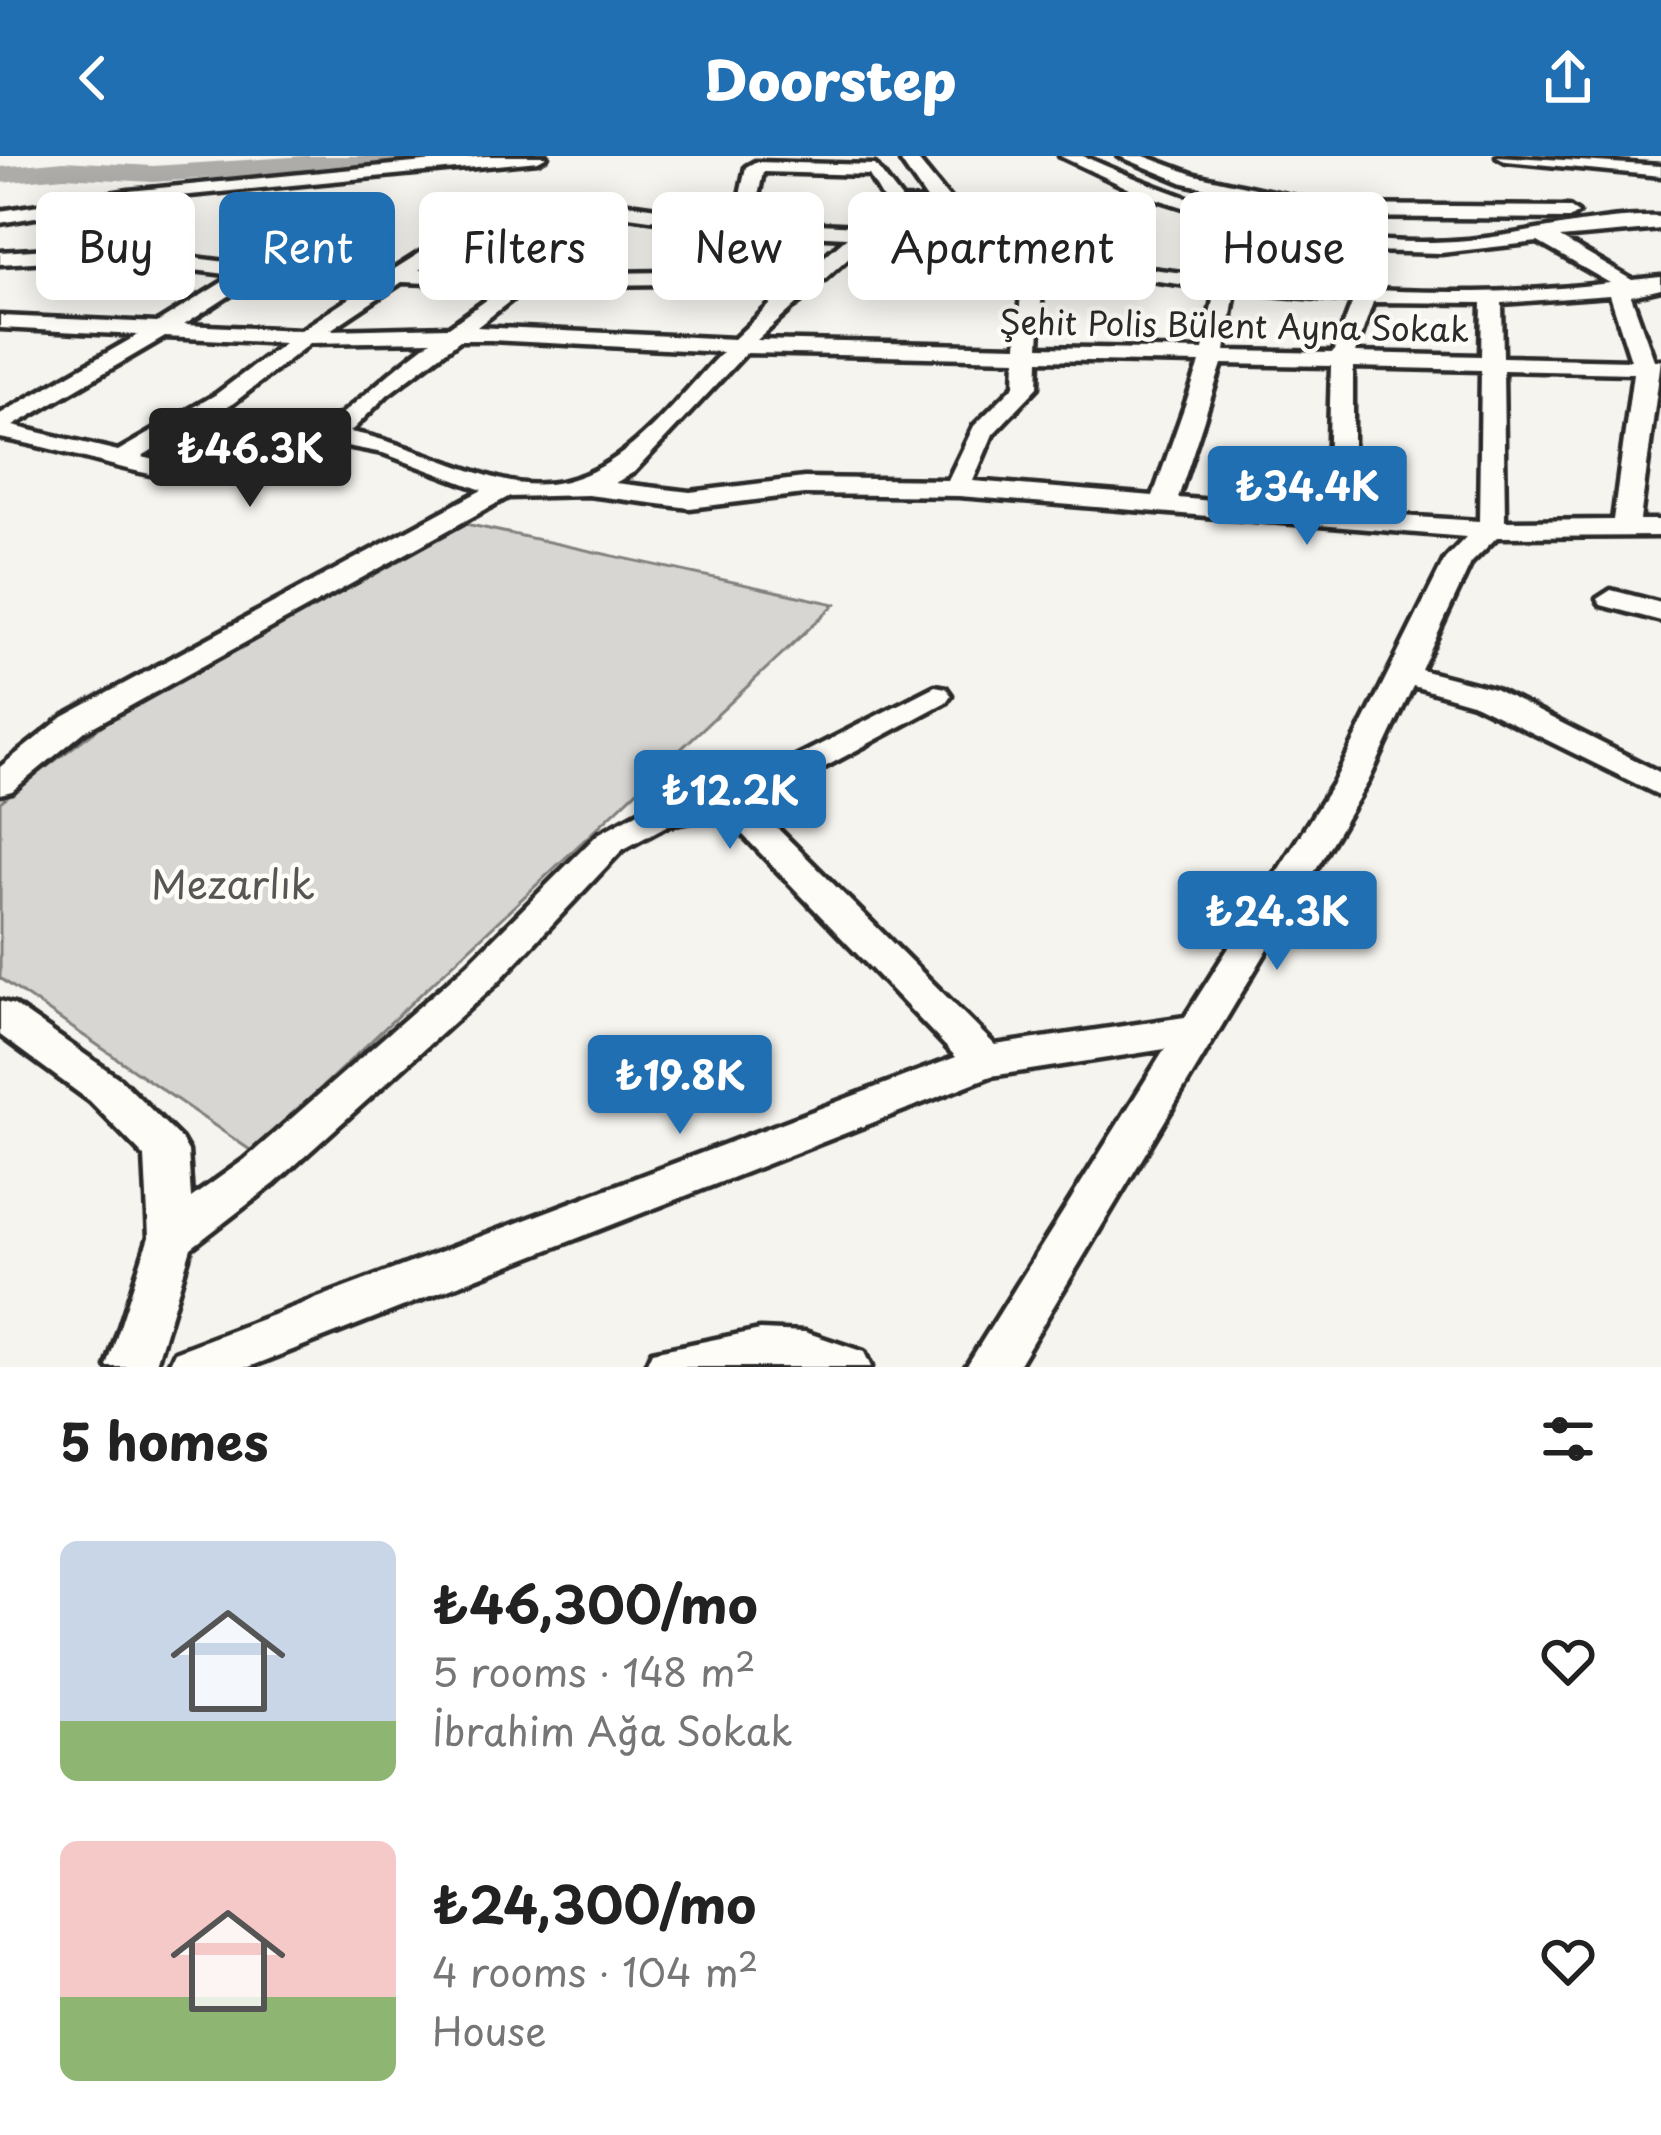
<!DOCTYPE html>
<meta charset="utf-8">
<style>
:root{--surface:#fff;--page:#f2f2f2;--text:#222;--muted:#767676;--accent:#1f6fb2}
body{margin:0;font-family:"Playpen Sans",sans-serif;background:var(--page);color:var(--text);height:100vh;display:flex;flex-direction:column;font-size:45px;white-space:nowrap}
*{box-sizing:border-box;margin:0}
p{font-size:39px;color:var(--muted)}
.icon{flex:none;width:66px;height:66px;fill:none;stroke:currentColor;stroke-width:2;stroke-linecap:round;stroke-linejoin:round}
.map{position:relative;height:1211px;overflow:hidden}
.side{display:flex;flex-direction:column;background:var(--surface);flex:1}
.side>*{flex:none}
.top-card{position:absolute;left:36px;top:36px;width:1590px;height:108px;display:flex;gap:24px}
.price{position:absolute;translate:-50% -102px;padding:0 27px;border-radius:12px;background:var(--accent);color:#fff;font-size:39px;line-height:78px;filter:drop-shadow(0 3px 6px #0008)}
.price::after{content:'';position:absolute;left:50%;top:72px;width:36px;height:27px;margin-left:-18px;background:inherit;clip-path:polygon(0 0,100% 0,50% 100%)}
.price.on{background:#222;color:#fff}
ul{padding:0;list-style:none}
li{display:flex;align-items:center;gap:36px;height:300px;padding:0 60px}
li span{display:grid;place-items:center;flex:none;width:336px;height:240px;border-radius:18px;color:#555}
li>.icon{margin-inline-start:auto}
span .icon{width:144px;height:144px;fill:#fffc;stroke-width:1}
li b{font-size:51px}
h2{display:flex;justify-content:space-between;align-items:center;height:144px;padding:0 60px;font-size:51px}
.tag{padding:0 42px;border-radius:18px;background:var(--surface);box-shadow:0 6px 30px #0003;font-size:42px;line-height:108px}
.tag.on{background:var(--accent);color:#fff}
header{display:flex;justify-content:space-between;align-items:center;height:156px;padding:0 60px;background:var(--accent);color:#fff;font-size:54px;font-weight:800}
.map>svg:first-child{display:block}
</style>
<header><svg class="icon" aria-label="back" viewBox="0 0 24 24"><path d="M15 5l-7 7 7 7"/></svg>Doorstep<svg class="icon" aria-label="share" viewBox="0 0 24 24"><path d="M12 15V3M7 8l5-5 5 5M5 13v7h14v-7"/></svg></header>
<div class="map">
<svg width="1661" height="1211" viewBox="0 0 1661 1211">
<rect width="100%" height="100%" fill="#f5f4ef"/>
<filter id="ink" filterUnits="userSpaceOnUse"><feTurbulence type="fractalNoise" baseFrequency=".00833" numOctaves="2"/><feDisplacementMap in="SourceGraphic" scale="24" xChannelSelector="R" yChannelSelector="G"/><feConvolveMatrix kernelMatrix="1 2 1 2 8 2 1 2 1" color-interpolation-filters="sRGB"/></filter>
<g filter="url(#ink)">
<path fill="#d7d6d2" stroke="#81807e" stroke-width="3" d="M466 368 835 448 253 996 0 822V646L137 543Z"/>
<g fill="none" stroke-linecap="round" stroke-linejoin="round">
<path fill="#adaca9" fill-rule="evenodd" d="M306 0H443L430 8 153 26 64 21 0 27V11L64 5 153 10Z"/>
<g stroke="#2b2b2b" stroke-width="9">
<path id="minor" d="M485 0H547L538 5 129 45 0 67V55L129 35Z
M1060 0H1083C1204 54 1334 96 1468 84 1533 78 1596 59 1661 61V73L1560 82 1632 124 1661 121V133L1631 140 1654 204H1661L1640 364H1661V380L1497 381 1471 407 1421 514 1494 533 1661 617V640L1472 547 1413 530 1368 626 1017 1211H966L1165 893 991 920 249 1211H168L175 1196 956 901 724 659 668 669 622 694 496 828 274 1028 191 1092 155 1211H107L149 1081 145 1001 90 945 0 879V845L14 849 120 923 181 983 188 995 191 1042 244 1004 468 808 598 678 646 652 723 638 935 530 946 532 951 539 946 546 754 649 995 889 1185 861 1334 626 1445 403 1466 381 959 340 804 338 690 352 588 339 508 341 85 575 12 635 0 638V611L63 561 482 334 383 297 336 288C220 365 122 303 0 282V258L138 179 0 172V160L157 167 234 119 97 102 0 108V96L97 90 251 109 393 114 494 50 579 54 614 46 735 63 746 11 755 6 875 9 902 44 928 45 901 6 916 2 970 68 1032 70 1132 34ZM763 16 869 19 886 48 860 70 753 65ZM1148 40 1273 79 1369 95 1441 97 1538 86 1610 127C1421 150 1230 125 1043 98L1042 80ZM900 55 937 56 965 79 1025 81 1017 190 757 184ZM614 58 743 76 847 81 801 121 736 115 541 118 593 61ZM498 62 569 65 518 118 419 114ZM1043 109 1215 133 1203 194 1039 191ZM258 121 376 125 301 174 184 169ZM402 126 506 130 449 171 330 174ZM736 127 788 132 734 183 477 171 529 130ZM1235 135 1353 145 1333 197 1225 195ZM1610 139 1631 204 1503 201 1502 147ZM1373 146 1482 147 1481 200 1355 197ZM165 181 284 187 215 239 118 295 13 270ZM460 184H491L722 196C661 259 603 350 502 324 450 310 403 286 350 276L387 239ZM431 185C322 265 293 337 142 301L231 249 310 187ZM746 197 1016 203 1015 229 974 270 948 324 804 322 690 336 615 327 634 316ZM1039 204 1200 207 1153 340 973 325 993 278 1038 231ZM1222 208 1331 210 1327 355 1178 342ZM1353 211 1481 214 1479 365 1353 357ZM1503 214 1633 217 1613 364 1505 365Z
M1119 0H1144L1195 19 1331 49 1569 51 1578 57 1569 63 1331 61 1184 27Z
M1497 0 1661 10V20L1506 5Z
M1611 434 1661 447V465L1601 449 1597 443Z
M760 1174 805 1176 864 1196 871 1211H645L652 1196Z"/>
</g>
<use href="#minor" fill="#fdfcf7" fill-rule="evenodd"/>
</g>
</g>
<g text-anchor="middle" stroke-width="9" stroke-linejoin="round" paint-order="stroke">
<g font-size="33" fill="#2b2b2b" stroke="#fdfcf7">
<text transform="translate(1234 170) rotate(1)" y="12">Şehit Polis Bülent Ayna Sokak</text>
</g>
<g font-size="39" fill="#565655" stroke="#fdfcf7">
<text x="233" y="743">Mezarlık</text>
</g>
</g>
</svg>
<b class="price on" style="left:250px;top:354px">₺46.3K</b>
<b class="price" style="left:1307px;top:392px">₺34.4K</b>
<b class="price" style="left:730px;top:696px">₺12.2K</b>
<b class="price" style="left:1277px;top:817px">₺24.3K</b>
<b class="price" style="left:680px;top:981px">₺19.8K</b>
<div class="top-card">
<a class="tag">Buy</a>
<a class="tag on">Rent</a>
<a class="tag">Filters</a>
<a class="tag">New</a>
<a class="tag">Apartment</a>
<a class="tag">House</a>
</div>
</div>
<section class="side">
<h2>5 homes<svg class="icon" aria-label="filters" viewBox="0 0 24 24"><path d="M4 7h16M4 17h16"/><circle cx="9" cy="7" r="2"/><circle cx="15" cy="17" r="2"/></svg></h2>
<ul>
<li><span style="background:linear-gradient(#c9d6e8 75%,#8fb573 0)"><svg class="icon" aria-label="home" viewBox="0 0 24 24"><path d="M3 11l9-7 9 7M6 9v11h12V9"/></svg></span><div><b>₺46,300/mo</b><p>5 rooms · 148 m²</p><p>İbrahim Ağa Sokak</p></div><svg class="icon" aria-label="heart" viewBox="0 0 24 24"><path d="M12 20l-8-8c-3-5 5-10 8-4 3-6 11-1 8 4z"/></svg></li>
<li><span style="background:linear-gradient(#f6c9c9 65%,#8fb573 0)"><svg class="icon" aria-label="home" viewBox="0 0 24 24"><path d="M3 11l9-7 9 7M6 9v11h12V9"/></svg></span><div><b>₺24,300/mo</b><p>4 rooms · 104 m²</p><p>House</p></div><svg class="icon" aria-label="heart" viewBox="0 0 24 24"><path d="M12 20l-8-8c-3-5 5-10 8-4 3-6 11-1 8 4z"/></svg></li>
</ul>
</section>
